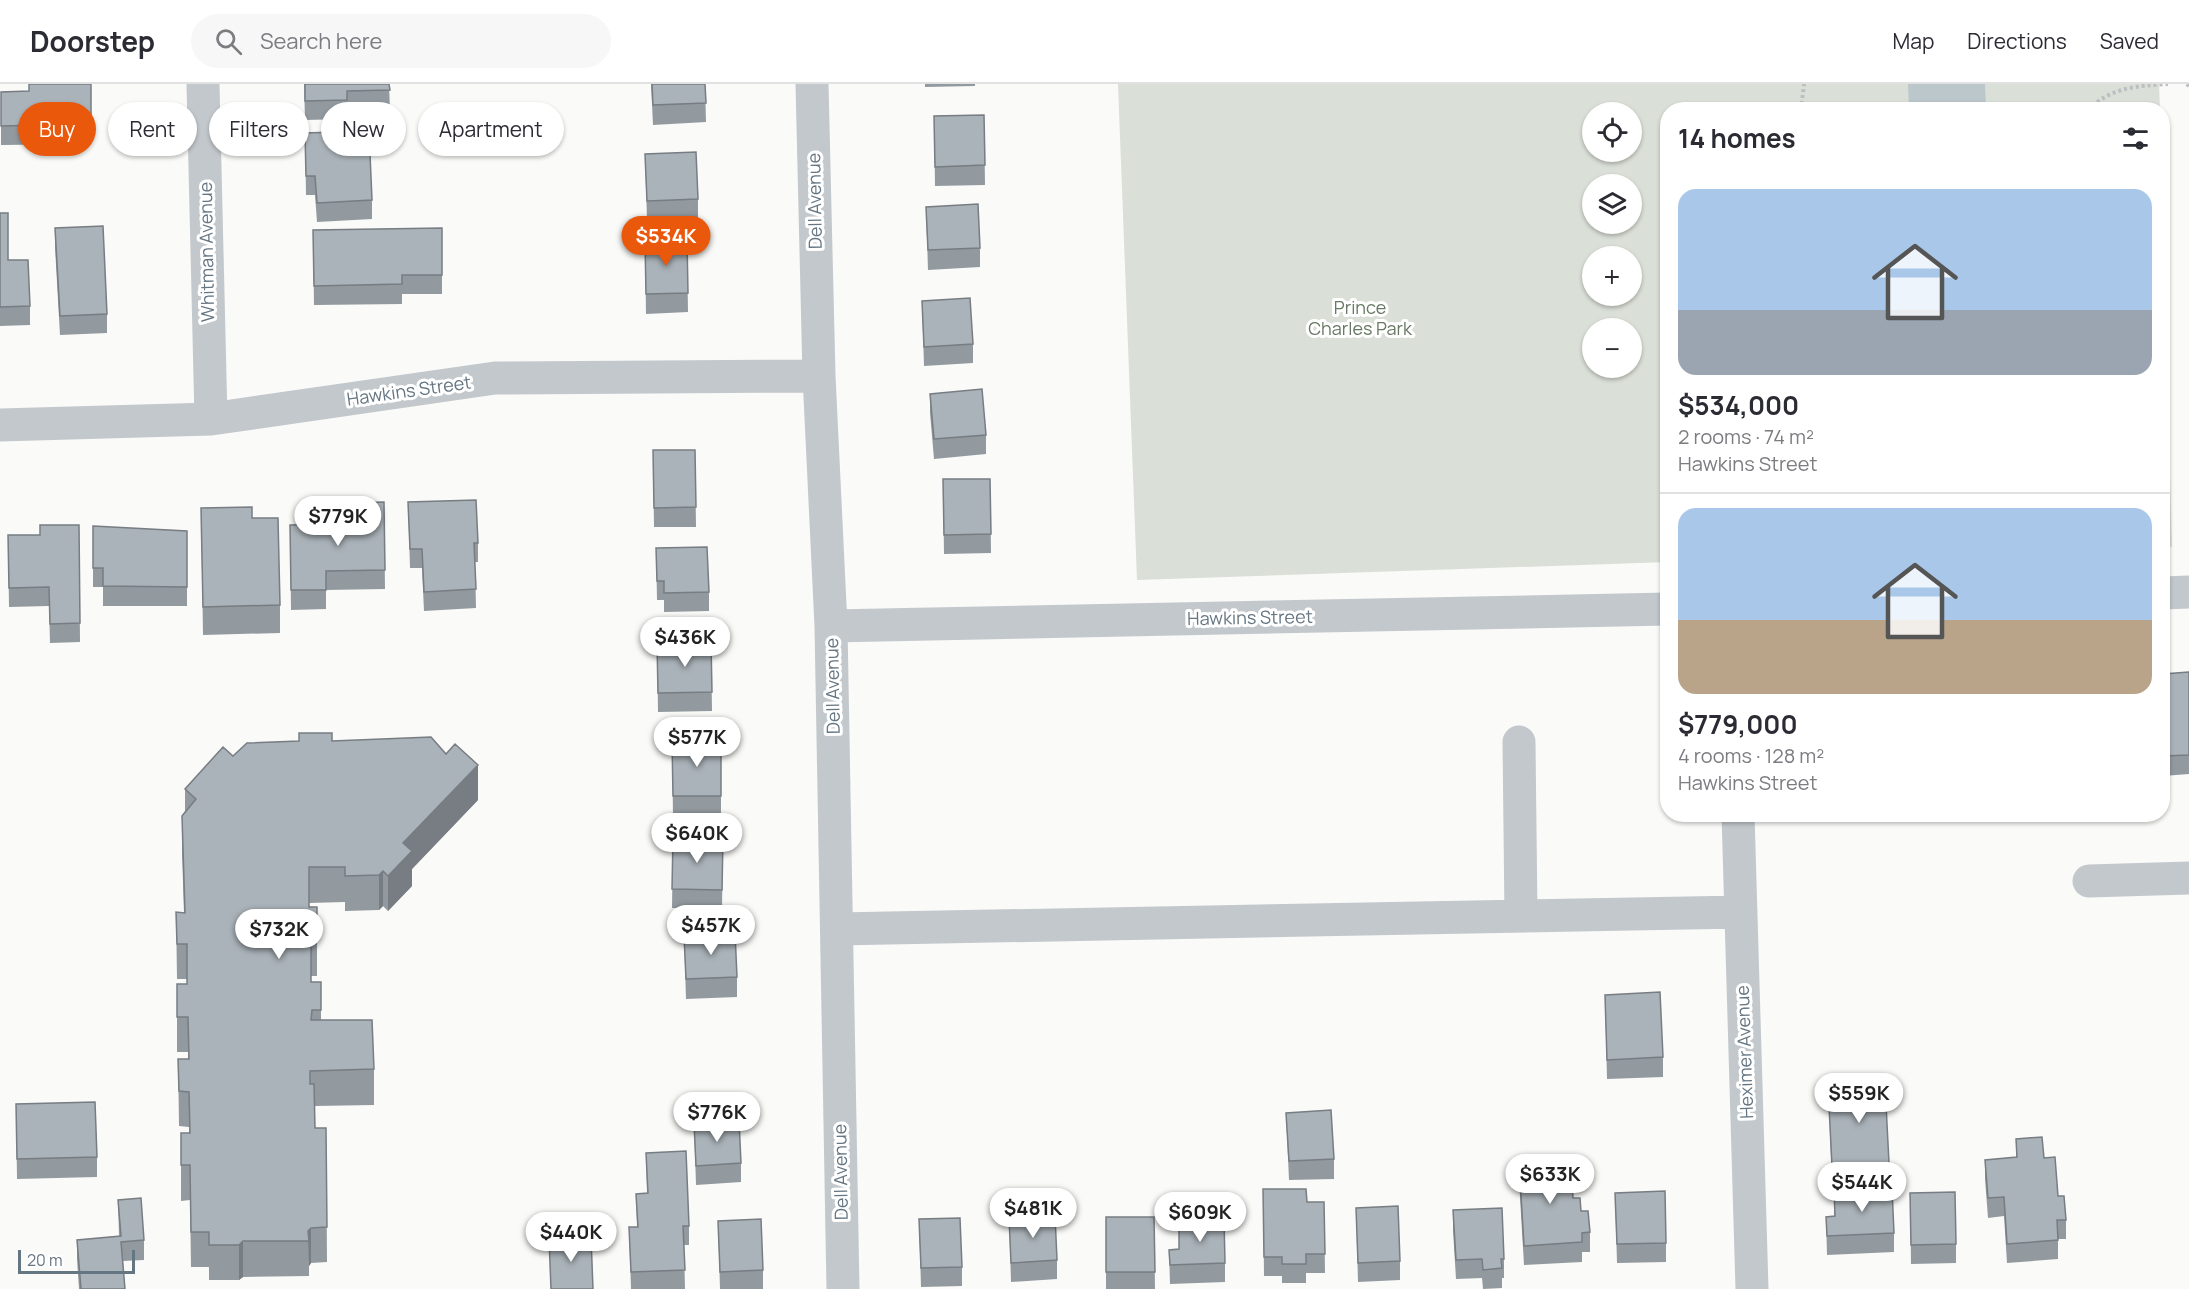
<!DOCTYPE html>
<meta charset="utf-8">
<style>
:root{--surface:#fff;--page:#f7f7f7;--text:#2b2b33;--muted:#7c7c81;--line:#e1e1e2;--accent:#ea580c}
body{margin:0;font-family:Manrope,sans-serif;background:var(--page);color:var(--text);height:100vh;display:flex;flex-direction:column;font-size:22px;white-space:nowrap}
*{box-sizing:border-box;margin:0}
p{font-size:20px;color:var(--muted)}
.icon{flex:none;width:33px;height:33px;fill:none;stroke:currentColor;stroke-width:2;stroke-linecap:round;stroke-linejoin:round}
.map{position:relative;flex:1;overflow:hidden}
.side{position:absolute;left:1660px;top:18px;width:510px;height:720px;display:flex;flex-direction:column;background:var(--surface);border-radius:24px;box-shadow:0 2px 4px #0004}
.side>*{flex:none}
.guide{position:absolute;left:18px;top:18px;width:570px;height:54px;display:flex;gap:12px}
.controls{position:absolute;left:1582px;top:18px;display:grid;gap:12px}
.controls a{display:grid;place-items:center;width:60px;height:60px;border-radius:50%;background:var(--surface);box-shadow:0 2px 4px #0004;font-size:30px}
.scale{position:absolute;left:18px;bottom:15px;width:117px;box-sizing:border-box;padding-left:6px;border:3px solid #657683;border-top:0;font-size:16px;line-height:21px;white-space:nowrap;color:#657683;-webkit-text-stroke:4px #fff;paint-order:stroke}
.price{position:absolute;translate:-50% -51px;padding:0 14px;border-radius:21px;background:#fff;color:#222;font-size:20px;line-height:39px;filter:drop-shadow(0 2px 3px #0008)}
.price::after{content:'';position:absolute;left:50%;top:36px;width:18px;height:14px;margin-left:-9px;background:inherit;clip-path:polygon(0 0,100% 0,50% 100%)}
.price.current{background:var(--accent);color:#fff}
ul{padding:0;list-style:none}
li{display:grid;align-content:center;gap:12px;height:318px;padding:0 18px}
li+li{border-top:2px solid var(--line)}
li span{display:grid;place-items:center;height:186px;border-radius:18px;color:#555}
li>.icon{margin-inline-start:auto}
span .icon{width:108px;height:108px;fill:#fffc;stroke-width:1}
li b{font-size:26px}
h2{display:flex;justify-content:space-between;align-items:center;height:72px;padding:0 18px;font-size:26px}
.tag{padding:0 21px;border-radius:27px;background:var(--surface);box-shadow:0 2px 4px #0004;font-size:21px;line-height:54px}
.tag.current{background:var(--accent);color:#fff}
header{display:flex;align-items:center;gap:36px;box-sizing:border-box;height:84px;padding:0 30px;background:var(--surface);border-bottom:2px solid var(--line)}
header strong{font-size:28px}
nav{display:flex;gap:33px;margin-inline-start:auto;font-size:21px}
.search{width:420px;height:54px;background:var(--page);display:flex;align-items:center;gap:15px;box-sizing:border-box;padding:0 21px;border-radius:33px;color:var(--muted);font-size:22px}
.map>svg:first-child{display:block}
</style>
<header>
<strong>Doorstep</strong>
<div class="search"><svg class="icon" aria-label="search" viewBox="0 0 24 24"><circle cx="10" cy="10" r="6"/><path d="M15 15l6 6"/></svg>Search here</div>
<nav><a>Map</a><a>Directions</a><a>Saved</a></nav>
</header>
<div class="map">
<svg width="2189" height="1205" viewBox="0 0 2189 1205">
<rect width="100%" height="100%" fill="#fafaf8"/>
<path fill="#dadfd7" fill-rule="evenodd" d="M1118 0H2159L2160 25 1668 26V478L1137 496ZM1593 28H1632V68H1593ZM1593 100H1632V140H1593ZM1593 172H1632V212H1593ZM1593 244H1632V284H1593Z
M2163 128 2172 463H2163Z"/>
<path fill="#bbc7cb" d="M1908 0H1985L1986 25H1909Z"/>
<g fill="none" stroke-linecap="round" stroke-linejoin="round">
<path stroke="#bbbfc2" stroke-width="4" stroke-dasharray="3 3" stroke-linecap="butt" d="M2187 0 2189 2
M1801 26 1804 0
M2088 26C2111 3 2137 2 2168 0"/>
<path stroke="#c3c8cc" stroke-width="33" d="M203 0 211 335
M812 0 819 292 831 542 843 1205
M0 341 211 335 495 294 819 292
M2163 509 2189 508
M831 542 1668 525
M1519 658 1521 832
M1738 730 1752 1205
M2089 797 2189 794
M837 845 1741 828"/>
</g>
<path fill="#929a9f" d="M91 0V60L1 61V8L29 7Z
M304 0H389L390 26H347V35L305 36Z
M651 0H705L706 38 653 41Z
M925 0H975V2L925 3Z
M984 31 985 101 935 102 934 32Z
M305 49 372 116V135L317 138 315 111H306Z
M645 70 698 115V135L647 136Z
M926 123 980 164V183L928 186Z
M0 129 8 176 30 222V241L0 242Z
M55 144 107 230V249L60 251 55 163Z
M442 144V210H402V220L314 221 313 146Z
M687 156 688 228 646 230 645 157Z
M922 217 973 260V279L924 282Z
M930 310 986 351V370L934 375 930 329Z
M653 366H695L696 443H654Z
M943 395H990L991 469 944 470Z
M384 418 385 505 326 506V525L291 526 290 441 347 440Z
M408 418 478 459V478H475L476 524 424 527 422 484H410Z
M201 424 252 434 280 521V549L203 551Z
M40 441H79L80 558 50 559 49 522 9 523 8 451H40Z
M93 442 187 447V522H103V503H93Z
M656 464 709 508V527L664 528V516H657Z
M711 558 712 627 658 628 657 559Z
M2189 588V690L2163 692V590Z
M721 655V732H673L672 656Z
M332 657 478 716 412 785V802L388 827 383 822 379 826 345 827V818L309 819V823H317V892H311V898H321V936L374 985V1021L315 1022V1044H326L327 1178 311 1179 309 1182V1192L243 1193 239 1196H209V1183H191L190 1116 181 1117V1049H189V1043L179 1042 178 975H188V968H177V900H187V895H177L176 828 184 829 182 767V732L185 727V705L233 672Z
M673 753 723 754 722 825 672 824Z
M684 851 737 893V913L686 915Z
M1605 911 1663 973V993L1607 995Z
M1834 997 1881 1020 1889 1079V1098L1832 1101 1829 1022H1834Z
M16 1020 97 1073V1093L17 1095Z
M1286 1029 1334 1075V1095L1289 1096Z
M694 1039 741 1079V1098L696 1101Z
M2016 1055 2044 1074 2066 1136V1155H2058V1175L2007 1179 2004 1132 1988 1134 1985 1095V1076L2016 1073Z
M646 1069 689 1142V1161H684L685 1205H631L629 1143H637L636 1110 647 1109Z
M1519 1077 1561 1094 1573 1114 1581 1127 1590 1148V1168H1582V1178L1524 1181 1519 1096Z
M1263 1105 1307 1118H1324L1325 1189H1306V1199H1282V1192H1264Z
M1834 1106 1894 1149V1168L1827 1171 1826 1133 1834 1132Z
M1615 1109 1666 1159V1178L1617 1179Z
M1910 1109 1956 1160V1179L1911 1180Z
M118 1116 144 1156V1176L123 1177 125 1205H79L77 1175V1156L119 1152Z
M1356 1124 1400 1177V1196L1358 1198Z
M1453 1126 1504 1175V1194H1502V1204L1483 1205 1482 1194 1456 1195 1453 1146Z
M1009 1133 1057 1176V1195L1011 1198Z
M1106 1133H1154L1155 1205H1106Z
M919 1135 962 1183V1202L921 1203Z
M718 1137 763 1186V1205H720Z
M1179 1137 1225 1179V1198L1170 1200 1169 1166 1179 1165Z"/>
<path fill="#777d82" d="M478 681V716L412 785V802L388 827V792L403 759Z
M383 787V822L379 826V791Z
M311 1144V1179L309 1182 308 1147Z
M243 1157V1193L239 1196V1161Z"/>
<path fill="#aab3b9" stroke="#777d82" stroke-width="1.5" d="M29 0H91V40L1 42V8L29 7Z
M305 0H389L390 6 347 7V16L305 17Z
M652 0H705L706 19 653 21Z
M984 31 985 81 935 83 934 32Z
M369 47 372 116 317 119 315 92H306L305 49Z
M696 68 698 115 647 117 645 70Z
M978 120 980 164 928 166 926 123Z
M0 129H8V176H28L30 222 0 223Z
M103 142 107 230 60 232 55 144Z
M442 144V191H402V200L314 202 313 146Z
M687 156 688 209 646 210 645 157Z
M970 214 973 260 924 263 922 217Z
M982 305 986 351 934 355 930 310Z
M653 366H695L696 423 654 424Z
M943 395H990L991 450 944 451Z
M476 416 478 459H474L476 505 424 508 422 465H410L408 418Z
M384 418 385 486 326 487V506H291L290 441 347 440V419Z
M252 423V434H278L280 521 203 523 201 424Z
M40 441H79L80 539 50 540 49 503 9 504 8 451H40Z
M93 442 187 447V503L103 502V484H93Z
M707 463 709 508 664 509V497H657L656 464Z
M711 558 712 608 658 609 657 559Z
M2189 588V671L2163 672V590Z
M299 649H332V657L431 653 446 670 455 660 478 681 403 759 412 767 388 792 383 787 379 791 345 792V783H309V823H317V856L311 857V898H321V926H312L311 936H372L374 985 310 987V1000H314L315 1044H326L327 1143 311 1144 308 1147 309 1157H243L239 1161H209V1148H191L190 1081H181V1049H190L189 1008 179 1007 178 975H189L188 933H177V900H187V860H177L176 828 185 829 182 732 196 715 185 705 223 663 233 672 247 659 299 657Z
M721 655V712H673L672 656Z
M673 753 723 754 722 806 672 805Z
M735 848 737 893 686 895 684 851Z
M1660 908 1663 973 1607 976 1605 911Z
M1879 995 1881 1020H1886L1889 1079 1832 1082 1829 1022H1835L1834 997Z
M95 1018 97 1073 17 1075 16 1020Z
M1331 1026 1334 1075 1289 1077 1286 1029Z
M739 1036 741 1079 696 1082 694 1039Z
M2042 1053 2044 1074 2055 1073 2058 1112H2064L2066 1136H2057L2058 1156 2007 1160 2004 1113 1988 1114 1985 1076 2017 1073 2016 1055Z
M686 1067 689 1142H683L685 1186 631 1188 629 1143H638L636 1110 648 1109 646 1069Z
M1561 1075V1094L1572 1093 1573 1114H1580L1581 1127H1588L1590 1148 1582 1149V1158L1524 1162 1519 1077Z
M1892 1104 1894 1149 1827 1152 1826 1133 1835 1132 1834 1106Z
M1263 1105H1306L1307 1118H1324L1325 1170H1306V1180H1282V1173H1264Z
M1665 1107 1666 1159 1617 1160 1615 1109Z
M1955 1108 1956 1160 1911 1161 1910 1109Z
M141 1114 144 1156 121 1158 125 1205H81L77 1156 121 1152 118 1116Z
M1398 1122 1400 1177 1358 1179 1356 1124Z
M1502 1124 1504 1175H1501L1502 1184 1483 1186 1482 1175 1456 1176 1453 1126Z
M1055 1131 1057 1176 1011 1179 1009 1133Z
M1106 1133H1154L1155 1188H1106Z
M960 1134 962 1183 921 1184 919 1135Z
M761 1135 763 1186 720 1188 718 1137Z
M1224 1135 1225 1179 1170 1181 1169 1166 1179 1165V1137Z
M591 1153 593 1205H551L549 1154Z"/>
<g text-anchor="middle" stroke-width="6" stroke-linejoin="round" paint-order="stroke">
<g font-size="18" fill="#657683" stroke="#fff">
<text transform="translate(815 117) rotate(-91)" y="6">Dell Avenue</text>
<text transform="translate(207 168) rotate(-91)" y="6">Whitman Avenue</text>
<text transform="translate(409 307) rotate(-8)" y="6">Hawkins Street</text>
<text transform="translate(1250 534) rotate(-1)" y="6">Hawkins Street</text>
<text transform="translate(833 602) rotate(-91)" y="6">Dell Avenue</text>
<text transform="translate(1745 968) rotate(-92)" y="6">Heximer Avenue</text>
<text transform="translate(841 1088) rotate(-91)" y="6">Dell Avenue</text>
</g>
<g font-size="18" fill="#687a64" stroke="#fff">
<text x="1360" y="230">Prince<tspan x="1360" dy="21">Charles Park</tspan></text>
</g>
</g>
</svg>
<div class="controls">
<a><svg class="icon" aria-label="locate" viewBox="0 0 24 24"><circle cx="12" cy="12" r="6"/><path d="M12 2v4M12 18v4M2 12h4M18 12h4"/></svg></a>
<a><svg class="icon" aria-label="layers" viewBox="0 0 24 24"><path d="M12 4l9 5-9 5-9-5zM3 14l9 5 9-5"/></svg></a>
<a>+</a>
<a>−</a>
</div>
<div class="scale">20 m</div>
<b class="price current" style="left:666px;top:183px">$534K</b>
<b class="price" style="left:338px;top:463px">$779K</b>
<b class="price" style="left:685px;top:584px">$436K</b>
<b class="price" style="left:697px;top:684px">$577K</b>
<b class="price" style="left:697px;top:780px">$640K</b>
<b class="price" style="left:711px;top:872px">$457K</b>
<b class="price" style="left:279px;top:876px">$732K</b>
<b class="price" style="left:1859px;top:1040px">$559K</b>
<b class="price" style="left:717px;top:1059px">$776K</b>
<b class="price" style="left:1550px;top:1121px">$633K</b>
<b class="price" style="left:1862px;top:1129px">$544K</b>
<b class="price" style="left:1033px;top:1155px">$481K</b>
<b class="price" style="left:1200px;top:1159px">$609K</b>
<b class="price" style="left:571px;top:1179px">$440K</b>
<div class="guide">
<a class="tag current">Buy</a>
<a class="tag">Rent</a>
<a class="tag">Filters</a>
<a class="tag">New</a>
<a class="tag">Apartment</a>
</div>
<section class="side">
<h2>14 homes<svg class="icon" aria-label="filters" viewBox="0 0 24 24"><path d="M4 7h16M4 17h16"/><circle cx="9" cy="7" r="2"/><circle cx="15" cy="17" r="2"/></svg></h2>
<ul>
<li><span style="background:linear-gradient(#a9c7e8 65%,#9aa5b1 0)"><svg class="icon" aria-label="home" viewBox="0 0 24 24"><path d="M3 11l9-7 9 7M6 9v11h12V9"/></svg></span><div><b>$534,000</b><p>2 rooms · 74 m²</p><p>Hawkins Street</p></div></li>
<li><span style="background:linear-gradient(#a9c7e8 60%,#b9a48a 0)"><svg class="icon" aria-label="home" viewBox="0 0 24 24"><path d="M3 11l9-7 9 7M6 9v11h12V9"/></svg></span><div><b>$779,000</b><p>4 rooms · 128 m²</p><p>Hawkins Street</p></div></li>
</ul>
</section>
</div>
